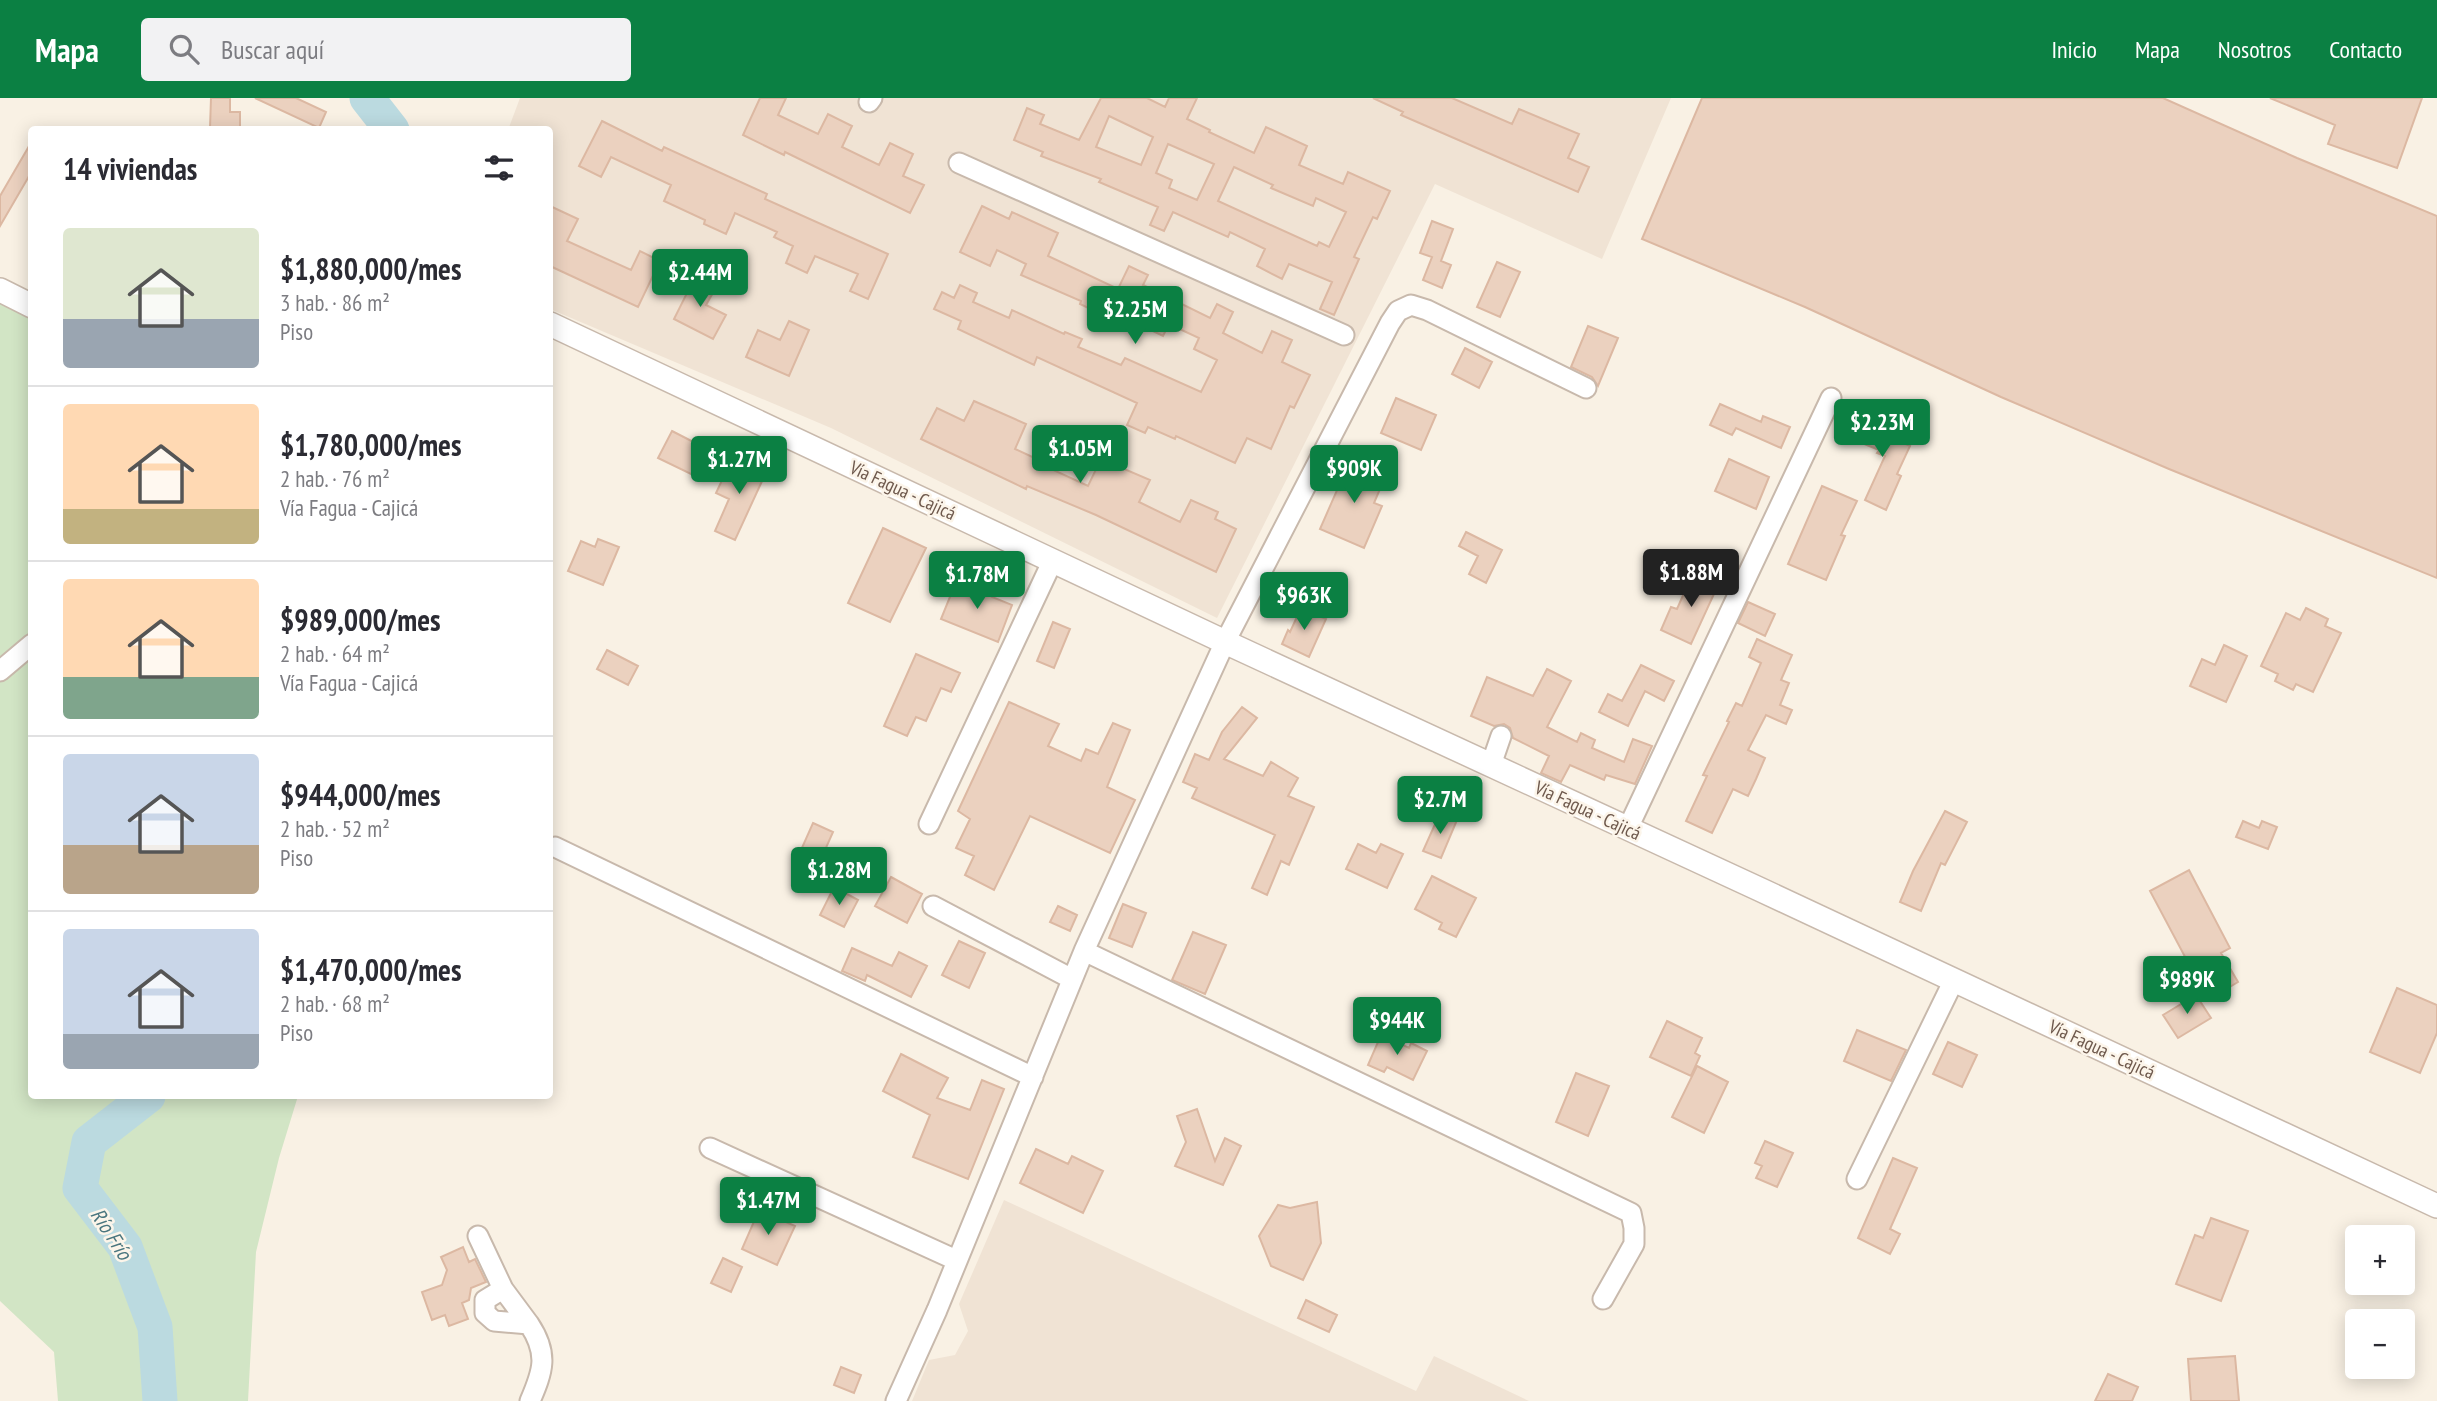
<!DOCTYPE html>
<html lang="es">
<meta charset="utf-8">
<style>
:root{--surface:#fff;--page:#f2f2f3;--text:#2b2b33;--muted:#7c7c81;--line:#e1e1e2;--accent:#0b8043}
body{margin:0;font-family:"PT Sans Narrow",sans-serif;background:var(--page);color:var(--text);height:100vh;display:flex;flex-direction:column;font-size:26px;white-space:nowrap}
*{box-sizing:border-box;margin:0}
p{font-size:23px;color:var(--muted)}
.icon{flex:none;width:38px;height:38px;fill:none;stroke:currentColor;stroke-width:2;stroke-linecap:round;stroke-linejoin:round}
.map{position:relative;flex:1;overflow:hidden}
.panel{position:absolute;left:28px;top:28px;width:525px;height:973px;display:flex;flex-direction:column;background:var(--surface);border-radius:7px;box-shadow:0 4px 18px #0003}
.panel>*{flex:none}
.tools{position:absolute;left:2345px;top:1127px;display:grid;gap:14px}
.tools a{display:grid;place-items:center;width:70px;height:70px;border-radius:7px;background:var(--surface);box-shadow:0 4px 18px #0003;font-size:35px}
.price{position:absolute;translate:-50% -60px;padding:0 16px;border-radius:7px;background:var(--accent);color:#fff;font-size:23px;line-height:46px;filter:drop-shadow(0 2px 4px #0008)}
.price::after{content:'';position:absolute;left:50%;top:42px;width:21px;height:16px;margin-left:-10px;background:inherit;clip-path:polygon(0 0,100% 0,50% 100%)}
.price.on{background:#222;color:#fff}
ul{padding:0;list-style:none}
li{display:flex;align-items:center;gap:21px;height:175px;padding:0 35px}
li+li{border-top:2px solid var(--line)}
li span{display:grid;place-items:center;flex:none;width:196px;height:140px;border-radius:7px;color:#555}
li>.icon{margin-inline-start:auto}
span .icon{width:84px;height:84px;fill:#fffc;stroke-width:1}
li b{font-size:30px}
h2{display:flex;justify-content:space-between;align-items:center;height:84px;padding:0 35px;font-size:30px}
header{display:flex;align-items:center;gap:42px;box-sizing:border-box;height:98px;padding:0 35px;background:var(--accent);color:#fff}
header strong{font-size:33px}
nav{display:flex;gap:38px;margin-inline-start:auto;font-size:24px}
.search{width:490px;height:63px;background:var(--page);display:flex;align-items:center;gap:18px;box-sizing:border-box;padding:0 24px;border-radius:7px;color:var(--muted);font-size:26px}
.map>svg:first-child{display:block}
</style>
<header>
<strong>Mapa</strong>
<div class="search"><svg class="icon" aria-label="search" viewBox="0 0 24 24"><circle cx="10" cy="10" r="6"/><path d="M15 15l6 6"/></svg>Buscar aquí</div>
<nav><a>Inicio</a><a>Mapa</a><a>Nosotros</a><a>Contacto</a></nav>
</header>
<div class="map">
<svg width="2437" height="1303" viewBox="0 0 2437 1303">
<rect width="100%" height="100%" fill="#f9f1e4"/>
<path fill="#f0e3d4" d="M520 0H1671L1602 161 1435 86 1217 520 831 330 550 211V32H508Z
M1004 1102 1416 1293 1434 1258 1529 1303H912L929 1262 955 1257 968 1233 959 1206Z"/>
<path fill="#d2e5c5" d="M0 192 32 208V998H298L279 1060 256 1154 248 1303H58L54 1254 0 1203Z"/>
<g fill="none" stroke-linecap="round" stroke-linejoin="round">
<path stroke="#bbdae0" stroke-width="35" d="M367 0 392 32
M148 998 89 1044 80 1090 125 1149 155 1229 160 1303"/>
</g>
<path fill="#ebd1bf" stroke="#dcb8a2" stroke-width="2" fill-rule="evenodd" d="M211 0H230V14H240V31L210 30Z
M255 0H296L326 14 319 30Z
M760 0H786L778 17 818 36 828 16 852 28 842 49 879 67 890 45 913 56 903 78 924 87 910 115 785 54 784 57 743 37Z
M1101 0H1147L1165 9 1169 0H1197L1187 21 1210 32 1209 34 1254 55 1266 29 1307 48 1299 67 1343 86 1348 74 1390 93 1377 121 1373 119 1354 159 1359 161 1334 217 1320 211 1332 184 1289 166 1282 181 1257 168 1265 151 1230 134 1228 139 1173 114 1164 133 1150 127 1158 109 1099 84 1101 81 1041 58 1043 54 1014 42 1027 10 1044 17 1040 26 1079 42ZM1109 18 1153 39 1141 67 1096 49ZM1168 46 1214 66 1197 102 1169 90 1172 82 1156 75ZM1234 69 1273 87 1271 90 1313 108 1316 100 1346 114 1329 149 1319 144 1317 148 1218 103Z
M1373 0H1452L1512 26 1519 11 1579 36 1568 60 1589 69 1578 94 1401 17 1403 14Z
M1702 0H2163L2297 60 2437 118V480L2169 371 2001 299 1805 209 1642 141Z
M2270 0H2422L2397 70 2328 46 2335 27Z
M602 23 662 53 664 49 767 96 765 101 888 156 868 201 850 193 858 176 815 158 807 175 786 165 793 148 774 139 777 134 735 115 726 136 704 126 705 122 664 103 671 87 611 59 601 79 579 68Z
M32 43V73L0 128V98Z
M550 108 578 121 567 143 631 172 640 153 660 163 638 209 550 168Z
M982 108 1009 121 1012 114 1058 135 1048 158 1118 191 1129 168 1148 177 1143 187 1210 220 1217 206 1233 214 1223 235 1262 255 1272 233 1292 242 1282 264 1310 277 1294 310 1290 308 1271 351 1247 340 1235 365 1176 338 1175 341 1148 329 1145 335 1127 327 1137 305 1037 259 1034 267 958 231 961 223 934 211 942 194 954 200 960 187 977 195 973 204 1009 220 1012 212 1064 236 1065 234 1082 241 1078 249 1121 267 1125 260 1201 294 1217 262 1194 251 1199 240 1169 226 1163 238 1126 220 1123 227 1080 206 1081 203 1021 177 1026 166 997 152 990 168 960 154Z
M1432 123 1453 131 1441 163 1451 167 1442 190 1423 182 1432 159 1420 155Z
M1497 164 1520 174 1500 219 1477 209Z
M696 177 717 188 706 207 726 217 713 241 674 221Z
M789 223 809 232 789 278 746 259 758 232 780 242Z
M1588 228 1618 240 1598 288 1592 279 1571 269Z
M1465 250 1492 264 1479 290 1452 276Z
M1396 300 1436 317 1421 352 1381 335Z
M974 303 1026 326 1015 351 1039 362 1038 365 1088 388 1101 361 1150 382 1139 404 1180 424 1191 402 1218 414 1215 421 1236 431 1216 474 1096 417 1027 388 1026 391 921 341 937 310 964 323Z
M1720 306 1761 324 1763 318 1790 329 1781 350 1736 330 1732 337 1710 327Z
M1863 315 1884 324 1880 334 1910 348 1897 376 1901 378 1886 412 1865 402 1885 358 1877 355 1879 352 1852 341Z
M672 333 707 351 693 377 658 360Z
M743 358 768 370 735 442 715 433 729 401 716 395 724 378 732 382Z
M1352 358 1375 368 1370 378 1383 384 1374 405 1382 408 1364 450 1320 431Z
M1729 361 1769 379 1756 411 1715 393Z
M1822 388 1857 403 1841 437 1845 438 1826 482 1788 466Z
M883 430 926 450 890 524 848 505Z
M1466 434 1502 452 1486 485 1469 476 1478 458 1459 448Z
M598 441 619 449 603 487 568 473 581 443 595 449Z
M1693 475 1719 485 1691 546 1661 532 1671 509 1677 511Z
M956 484 978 492 982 484 995 490 992 499 1012 507 998 544 941 521Z
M1748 504 1775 516 1765 538 1738 525Z
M1301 510 1326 521 1309 559 1282 546 1288 532 1290 534Z
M2306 510 2328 521 2325 528 2341 535 2313 594 2296 586 2293 592 2275 583 2278 576 2261 568 2286 515 2300 522Z
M1053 524 1070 531 1054 570 1037 563Z
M1757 541 1792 557 1781 582 1789 585 1780 607 1792 612 1786 626 1766 617 1748 652 1765 660 1756 681 1748 698 1733 691 1712 735 1686 723 1707 678 1703 677 1729 624 1727 623 1736 605 1742 608 1761 565 1749 559Z
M2224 547 2247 558 2226 604 2190 588 2202 561 2215 567Z
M607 552 638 568 628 587 597 571Z
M916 556 960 575 951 594 941 590 926 623 916 619 907 638 884 628Z
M1641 567 1674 583 1664 603 1645 593 1628 628 1599 614 1608 596 1622 603Z
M1547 571 1571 583 1547 629 1577 644 1581 635 1595 642 1592 650 1624 664 1633 641 1652 648 1635 686 1606 677 1604 682 1570 667 1561 684 1541 675 1549 658 1513 640 1510 630 1504 626 1494 628 1471 618 1487 579 1533 598Z
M1009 604 1059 626 1048 648 1081 663 1086 651 1098 656 1113 625 1130 632 1107 689 1135 702 1110 755 1030 718 994 792 965 777 974 758 956 750 970 721 958 713Z
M1242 609 1257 620 1224 661 1263 678 1271 664 1298 680 1288 698 1314 709 1289 767 1281 763 1267 797 1252 790 1275 737 1192 700 1197 690 1183 684 1195 656 1209 662 1222 634Z
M1945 713 1967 724 1945 767 1941 765 1921 813 1900 804 1913 773Z
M1440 715 1457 722 1441 760 1423 753Z
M2243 723 2259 730 2262 723 2277 729 2268 751 2236 739Z
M813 725 833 734 817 770 797 761Z
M1358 746 1376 755 1381 746 1403 756 1387 790 1346 771Z
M2189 772 2230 850 2221 855 2238 884 2208 902 2150 793Z
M1432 778 1476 800 1456 839 1439 831 1442 825 1415 811Z
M891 779 922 796 907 825 875 808Z
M834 789 858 802 844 829 820 817Z
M1123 806 1146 815 1132 849 1109 840Z
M1058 808 1077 817 1070 833 1050 824Z
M1193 834 1226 847 1205 896 1172 882Z
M959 843 985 855 969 890 942 877Z
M852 850 892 868 899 854 927 868 911 899 867 877 865 883 842 873Z
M2397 890 2437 907V935L2420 975 2370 954Z
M2196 897 2211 920 2178 940 2163 917Z
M1667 923 1702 940 1695 955 1700 958 1691 978 1650 959Z
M1857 932 1906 952 1891 983 1844 963Z
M1381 937 1409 950 1411 945 1427 953 1413 982 1387 969 1384 974 1368 967Z
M1948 944 1977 957 1962 989 1933 976Z
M901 956 948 980 937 1000 970 1012 982 982 1004 991 968 1081 913 1059 930 1017 883 993Z
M1697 968 1728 984 1704 1035 1672 1019Z
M1576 975 1609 988 1588 1038 1556 1024Z
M1197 1011 1215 1063 1225 1040 1241 1048 1223 1087 1175 1068 1186 1044 1177 1018Z
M1765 1043 1793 1055 1777 1089 1756 1080 1762 1068 1755 1065Z
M1036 1051 1068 1066 1072 1058 1103 1073 1083 1115 1020 1085Z
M1893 1060 1917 1070 1890 1131 1900 1136 1890 1156 1858 1140Z
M1317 1104 1321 1145 1303 1182 1271 1168 1259 1138 1278 1107 1290 1110Z
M759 1112 795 1128 777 1167 742 1151Z
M2211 1120 2248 1133 2221 1203 2176 1186 2195 1137 2203 1140Z
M463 1149 469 1164 475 1161 486 1184 471 1190 469 1202 462 1205 468 1221 449 1228 445 1217 432 1222 422 1194 442 1187 447 1172 441 1159Z
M723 1160 742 1169 731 1194 711 1185Z
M1306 1202 1337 1217 1329 1234 1298 1220Z
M2235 1258 2239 1303H2191L2188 1261Z
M841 1269 861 1277 854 1295 834 1287Z
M2108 1276 2138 1289 2132 1303H2095Z"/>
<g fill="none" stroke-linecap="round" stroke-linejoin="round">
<g stroke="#c8b9ac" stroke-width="23">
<path id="minor" d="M869 4 872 0
M959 65 1344 237
M0 573 32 546
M1491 667 1501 638
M929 726 1053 462
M1628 730 1831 300
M555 749 1033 979
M933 808 1072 881
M1084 853 1631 1115 1634 1130V1146L1603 1201
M710 1050 956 1162
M1857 1081 1954 882
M478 1138 503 1191 485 1202V1215L494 1223 529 1226C549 1256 543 1273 530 1303
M503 1191 529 1226
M896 1303 937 1212 1084 853 1225 544 1390 225 1398 213 1411 207 1427 212 1586 290"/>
</g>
<g stroke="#c8b9ac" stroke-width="26">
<path id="tertiary" d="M0 192 32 208
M550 226 1225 544 1759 791 2437 1108"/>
</g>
<use href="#minor" stroke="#fff" stroke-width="19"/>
<use href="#tertiary" stroke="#fff" stroke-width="23"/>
</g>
<g text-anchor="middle" stroke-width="5" stroke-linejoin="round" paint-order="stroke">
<g font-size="19" fill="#6e594d" stroke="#fcf5ea">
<text transform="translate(903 392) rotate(25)" y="7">Vía Fagua - Cajicá</text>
<text transform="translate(1588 712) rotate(25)" y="7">Vía Fagua - Cajicá</text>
<text transform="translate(2102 951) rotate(25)" y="7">Vía Fagua - Cajicá</text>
</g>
<g font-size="21" font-style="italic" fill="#4a767f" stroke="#fcf5ea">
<text transform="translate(111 1136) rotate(57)" y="7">Río Frío</text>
</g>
</g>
</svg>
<div class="tools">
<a>+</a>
<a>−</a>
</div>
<b class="price" style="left:700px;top:211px">$2.44M</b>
<b class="price" style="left:1135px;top:248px">$2.25M</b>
<b class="price" style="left:1882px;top:361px">$2.23M</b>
<b class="price" style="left:1080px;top:387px">$1.05M</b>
<b class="price" style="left:739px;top:398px">$1.27M</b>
<b class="price" style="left:1354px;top:407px">$909K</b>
<b class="price on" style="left:1691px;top:511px">$1.88M</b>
<b class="price" style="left:977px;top:513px">$1.78M</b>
<b class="price" style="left:1304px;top:534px">$963K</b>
<b class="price" style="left:1440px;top:738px">$2.7M</b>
<b class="price" style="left:839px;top:809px">$1.28M</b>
<b class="price" style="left:2187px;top:918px">$989K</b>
<b class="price" style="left:1397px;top:959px">$944K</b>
<b class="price" style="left:768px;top:1139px">$1.47M</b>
<section class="panel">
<h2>14 viviendas<svg class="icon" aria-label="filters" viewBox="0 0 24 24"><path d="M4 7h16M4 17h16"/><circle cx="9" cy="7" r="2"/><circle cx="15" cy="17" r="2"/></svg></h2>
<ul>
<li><span style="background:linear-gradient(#dfe7d0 65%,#9aa5b1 0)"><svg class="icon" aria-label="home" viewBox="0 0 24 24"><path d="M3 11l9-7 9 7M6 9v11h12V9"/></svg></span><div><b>$1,880,000/mes</b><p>3 hab. · 86 m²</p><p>Piso</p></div></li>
<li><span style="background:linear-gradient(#ffd9b3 75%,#c2b280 0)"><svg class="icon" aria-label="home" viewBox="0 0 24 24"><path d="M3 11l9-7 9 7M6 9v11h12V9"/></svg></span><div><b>$1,780,000/mes</b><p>2 hab. · 76 m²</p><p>Vía Fagua - Cajicá</p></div></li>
<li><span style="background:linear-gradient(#ffd9b3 70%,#7fa58c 0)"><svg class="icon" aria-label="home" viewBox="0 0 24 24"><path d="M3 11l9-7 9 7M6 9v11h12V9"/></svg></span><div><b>$989,000/mes</b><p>2 hab. · 64 m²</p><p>Vía Fagua - Cajicá</p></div></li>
<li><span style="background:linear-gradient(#c9d6e8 65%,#b9a48a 0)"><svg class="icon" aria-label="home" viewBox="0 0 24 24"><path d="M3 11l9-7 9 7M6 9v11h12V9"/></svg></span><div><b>$944,000/mes</b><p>2 hab. · 52 m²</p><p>Piso</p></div></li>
<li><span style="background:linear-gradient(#c9d6e8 75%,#9aa5b1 0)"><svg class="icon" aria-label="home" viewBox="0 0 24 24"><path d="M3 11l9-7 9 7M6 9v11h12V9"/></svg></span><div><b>$1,470,000/mes</b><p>2 hab. · 68 m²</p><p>Piso</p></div></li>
</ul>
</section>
</div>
